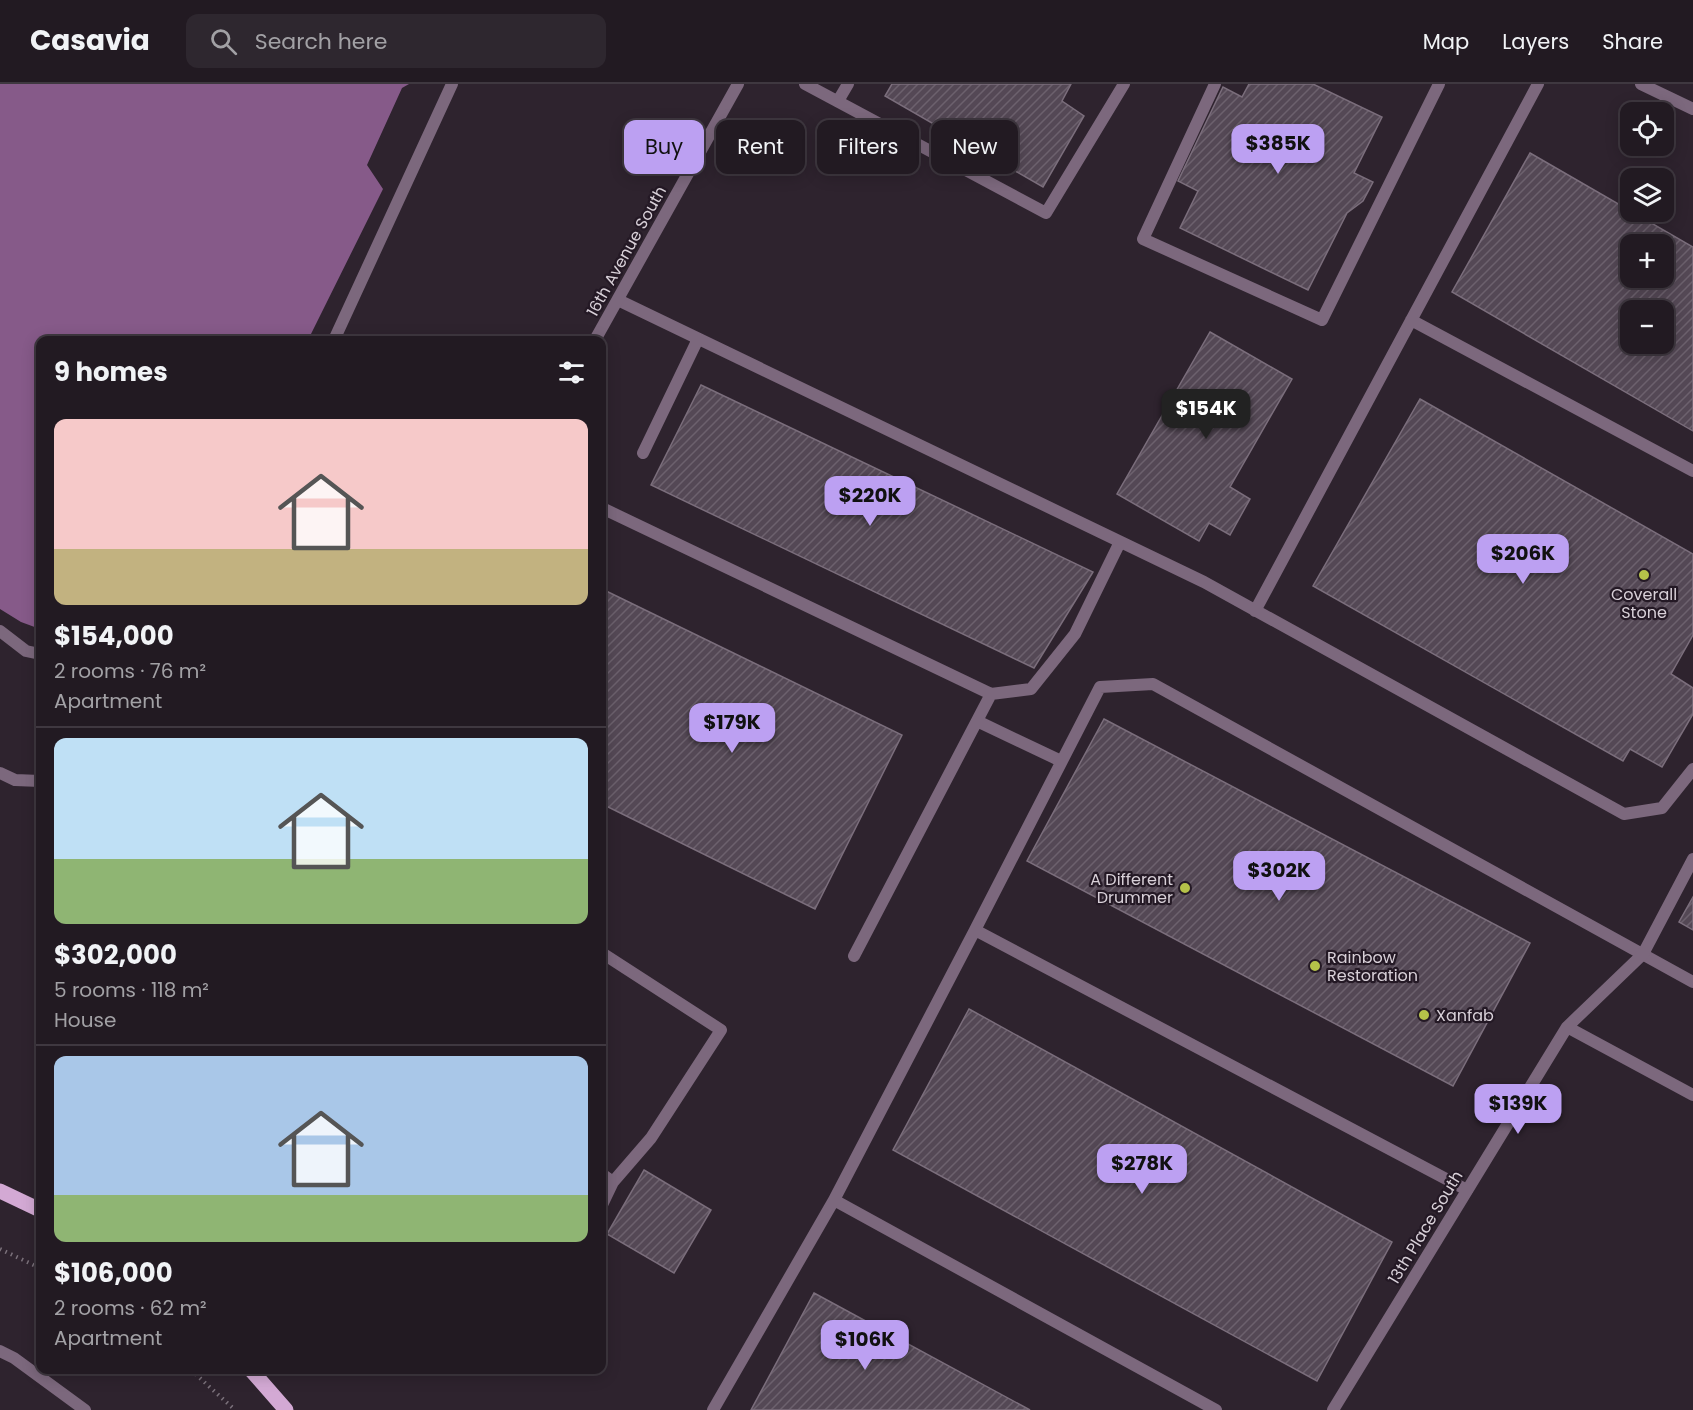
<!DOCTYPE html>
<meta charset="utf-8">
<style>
:root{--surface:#221a22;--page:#2e272f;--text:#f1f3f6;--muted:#a2a1a5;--line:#3f3840;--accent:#bca0f2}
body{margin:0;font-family:Poppins,sans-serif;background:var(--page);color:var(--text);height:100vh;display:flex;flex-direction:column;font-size:22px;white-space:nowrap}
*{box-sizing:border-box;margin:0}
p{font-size:20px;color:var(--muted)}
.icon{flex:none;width:33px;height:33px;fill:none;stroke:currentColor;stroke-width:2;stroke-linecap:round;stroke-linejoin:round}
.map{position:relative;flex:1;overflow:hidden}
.panel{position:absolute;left:36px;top:252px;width:570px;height:1038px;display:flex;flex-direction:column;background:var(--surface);border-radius:12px;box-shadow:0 3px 15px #0003,0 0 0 2px var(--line)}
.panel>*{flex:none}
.guide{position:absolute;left:624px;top:36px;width:570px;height:54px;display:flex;gap:12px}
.controls{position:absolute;left:1620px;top:18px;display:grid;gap:12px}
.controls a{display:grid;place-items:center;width:54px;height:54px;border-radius:12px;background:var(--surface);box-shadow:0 3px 15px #0003,0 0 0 2px var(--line);font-size:30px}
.price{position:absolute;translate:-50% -51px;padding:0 14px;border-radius:12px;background:var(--accent);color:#111;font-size:20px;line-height:39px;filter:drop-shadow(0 2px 3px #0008)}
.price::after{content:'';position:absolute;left:50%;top:36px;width:18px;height:14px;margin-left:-9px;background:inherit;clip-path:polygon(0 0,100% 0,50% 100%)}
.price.current{background:#222;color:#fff}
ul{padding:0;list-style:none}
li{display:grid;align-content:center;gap:12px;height:318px;padding:0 18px}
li+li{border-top:2px solid var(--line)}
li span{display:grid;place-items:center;height:186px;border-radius:12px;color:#555}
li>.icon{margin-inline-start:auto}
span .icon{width:108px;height:108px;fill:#fffc;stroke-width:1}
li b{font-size:26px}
h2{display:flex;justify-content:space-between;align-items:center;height:72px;padding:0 18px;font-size:26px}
.tag{padding:0 21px;border-radius:12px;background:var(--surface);box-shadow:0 3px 15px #0003,0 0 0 2px var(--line);font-size:21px;line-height:54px}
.tag.current{background:var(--accent);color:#111}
header{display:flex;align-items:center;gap:36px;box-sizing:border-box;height:84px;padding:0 30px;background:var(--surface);border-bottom:2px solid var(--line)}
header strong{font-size:28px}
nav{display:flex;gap:33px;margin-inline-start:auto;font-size:21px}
.search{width:420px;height:54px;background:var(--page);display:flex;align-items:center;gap:15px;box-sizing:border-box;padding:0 21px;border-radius:12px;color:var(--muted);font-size:22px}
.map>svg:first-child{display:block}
</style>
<header>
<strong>Casavia</strong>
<div class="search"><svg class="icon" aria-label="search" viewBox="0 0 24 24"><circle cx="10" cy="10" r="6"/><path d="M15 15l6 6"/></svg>Search here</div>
<nav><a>Map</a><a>Layers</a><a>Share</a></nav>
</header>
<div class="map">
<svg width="1693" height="1326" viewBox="0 0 1693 1326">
<defs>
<pattern id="building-hatch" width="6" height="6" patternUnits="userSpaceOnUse" patternTransform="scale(1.5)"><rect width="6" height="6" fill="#544855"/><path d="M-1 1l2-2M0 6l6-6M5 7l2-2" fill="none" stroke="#6c616d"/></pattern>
</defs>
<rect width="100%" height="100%" fill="#2e232e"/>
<path fill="#865a89" d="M0 0H409L402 4 367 81 383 105 308 256H40V545L21 538 0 525Z"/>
<path fill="url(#building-hatch)" stroke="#7b6e7c" stroke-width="1.5" fill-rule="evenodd" d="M892 0H1071L1062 17 1084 32 1043 103 885 12Z
M1249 0H1313L1382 33 1354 89 1373 98 1363 117 1347 129 1308 206 1180 144 1198 107 1178 97 1223 3 1242 13Z
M1530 69 1693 163V347L1452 208ZM1630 160H1664V194H1630ZM1630 226H1664V260H1630Z
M1210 248 1292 295 1230 403 1250 415 1230 451 1209 439 1199 457 1117 410Z
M701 301 1093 488 1034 584 651 401Z
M1420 315 1693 470V551L1671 590 1693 604V630L1662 683 1630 665 1623 677 1313 502Z
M602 505 902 651 815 825 602 720Z
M1104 635 1530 859 1453 1002 1027 777Z
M1693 813V846L1679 838Z
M969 925 1392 1158 1317 1297 893 1066Z
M644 1086 711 1126 674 1189 607 1150Z
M814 1209 1030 1326H751Z"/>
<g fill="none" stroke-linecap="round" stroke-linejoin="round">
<path stroke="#7b717b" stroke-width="4" stroke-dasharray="1.5 4.5" stroke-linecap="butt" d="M0 1165 40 1184
M191 1286 235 1326"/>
<path stroke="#7c687d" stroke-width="12" d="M805 0 1046 129 1124 0
M1215 0 1143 155 1322 236 1439 0
M838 17 848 0
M618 216 1204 498 1624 730 1662 724 1693 685
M1411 236 1693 387
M334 256 452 0
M643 369 698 255
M602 424 991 610 1031 605 1075 550 1120 458
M1255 527 1538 0
M0 547 26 567 40 570
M977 637 1061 677
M0 689 15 696 40 697
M975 846 834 1116 1216 1326
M602 869 721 946 651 1054 613 1098 602 1121
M854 872 991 610
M602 1090 613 1098
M1467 1106 975 846 1100 603 1153 600 1693 898
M0 1267 14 1274 85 1326
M713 1326 834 1116"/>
<path stroke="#7c687d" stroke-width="12" d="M1567 943 1693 1011
M1333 1326 1567 943 1643 870 1693 775"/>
<path stroke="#7c687d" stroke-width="12" d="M1641 0 1693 25
M595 256 738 0"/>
<path stroke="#d3a9d4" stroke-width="15" d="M0 1107 40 1126
M251 1286 286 1326"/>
</g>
<g fill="#b5c249" stroke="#241925" stroke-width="2">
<circle cx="1644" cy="491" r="6"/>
<circle cx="1185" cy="804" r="6"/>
<circle cx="1315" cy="882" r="6"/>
<circle cx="1424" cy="931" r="6"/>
</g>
<g text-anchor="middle" stroke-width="4.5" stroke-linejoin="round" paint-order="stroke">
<g font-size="16" fill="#d8d0d8" stroke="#241925">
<text transform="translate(626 167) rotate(-61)" y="6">16th Avenue South</text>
<text transform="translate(1425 1143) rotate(-59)" y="6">13th Place South</text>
</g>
<g font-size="16" fill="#d8d0d8" stroke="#241925" text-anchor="start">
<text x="1644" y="516" text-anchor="middle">Coverall<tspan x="1644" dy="18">Stone</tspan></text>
<text x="1173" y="801" text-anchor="end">A Different<tspan x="1173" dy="18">Drummer</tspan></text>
<text x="1327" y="879">Rainbow<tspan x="1327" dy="18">Restoration</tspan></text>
<text x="1436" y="937">Xanfab</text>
</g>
</g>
</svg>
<div class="controls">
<a><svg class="icon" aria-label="locate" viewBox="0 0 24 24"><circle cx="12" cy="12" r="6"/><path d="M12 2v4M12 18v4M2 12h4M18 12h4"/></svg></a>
<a><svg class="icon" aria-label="layers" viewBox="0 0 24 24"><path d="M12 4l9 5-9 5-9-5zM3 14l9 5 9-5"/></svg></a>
<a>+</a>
<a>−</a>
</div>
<b class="price" style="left:1278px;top:91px">$385K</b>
<b class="price current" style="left:1206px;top:356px">$154K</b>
<b class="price" style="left:870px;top:443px">$220K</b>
<b class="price" style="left:1523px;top:501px">$206K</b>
<b class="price" style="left:732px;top:670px">$179K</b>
<b class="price" style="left:1279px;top:818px">$302K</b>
<b class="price" style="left:1518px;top:1051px">$139K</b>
<b class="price" style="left:1142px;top:1111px">$278K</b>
<b class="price" style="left:865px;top:1287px">$106K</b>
<div class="guide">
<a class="tag current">Buy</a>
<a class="tag">Rent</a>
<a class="tag">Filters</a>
<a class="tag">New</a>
</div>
<section class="panel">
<h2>9 homes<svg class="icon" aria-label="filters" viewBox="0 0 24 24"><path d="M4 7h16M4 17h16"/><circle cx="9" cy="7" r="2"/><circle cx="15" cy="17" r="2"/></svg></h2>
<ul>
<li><span style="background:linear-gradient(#f6c9c9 70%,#c2b280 0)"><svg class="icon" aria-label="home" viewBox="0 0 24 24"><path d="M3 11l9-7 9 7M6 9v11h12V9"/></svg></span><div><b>$154,000</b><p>2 rooms · 76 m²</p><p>Apartment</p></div></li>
<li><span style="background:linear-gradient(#bfe0f5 65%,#8fb573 0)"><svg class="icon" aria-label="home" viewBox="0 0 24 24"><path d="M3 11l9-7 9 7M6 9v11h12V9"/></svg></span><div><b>$302,000</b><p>5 rooms · 118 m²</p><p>House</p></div></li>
<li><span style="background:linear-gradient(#a9c7e8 75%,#8fb573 0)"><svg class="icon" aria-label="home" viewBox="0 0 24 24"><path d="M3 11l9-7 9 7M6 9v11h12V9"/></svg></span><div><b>$106,000</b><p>2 rooms · 62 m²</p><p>Apartment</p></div></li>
</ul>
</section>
</div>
